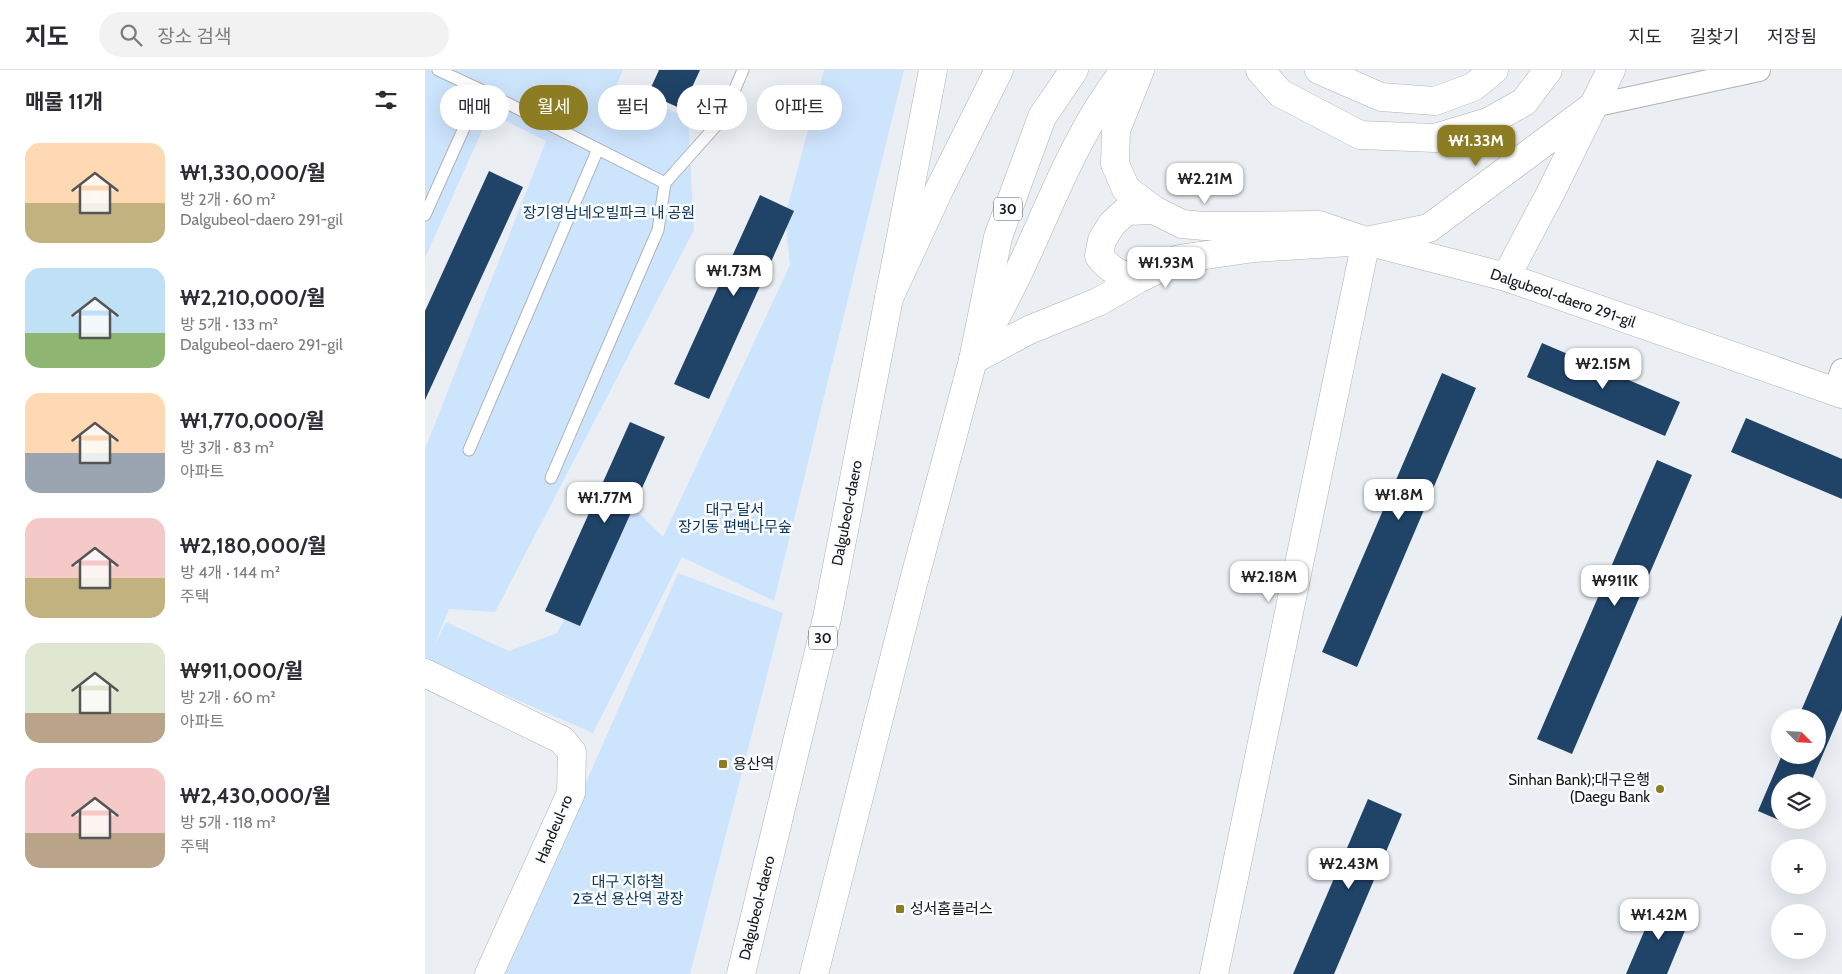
<!DOCTYPE html>
<html lang="ko">
<meta charset="utf-8">
<style>
:root{--surface:#fff;--page:#f2f2f3;--text:#2b2b33;--muted:#7c7c81;--line:#e1e1e2;--accent:#8c7c22}
body{margin:0;font-family:Cabin,"Noto Sans KR",sans-serif;background:var(--page);color:var(--text);height:100vh;display:flex;flex-direction:column;font-size:19px;white-space:nowrap}
*{box-sizing:border-box;margin:0}
p{font-size:16px;color:var(--muted)}
.icon{flex:none;width:28px;height:28px;fill:none;stroke:currentColor;stroke-width:2;stroke-linecap:round;stroke-linejoin:round}
.map{position:relative;flex:1;overflow:hidden}
.sheet{display:flex;flex-direction:column;background:var(--surface);width:425px}
.sheet>*{flex:none}
.top-card{position:absolute;left:15px;top:15px;width:475px;height:45px;display:flex;gap:10px}
.needle{width:32px;rotate:114deg}
.fabs{position:absolute;left:1346px;top:639px;display:grid;gap:10px}
.fabs a{display:grid;place-items:center;width:55px;height:55px;border-radius:50%;background:var(--surface);box-shadow:0 5px 20px #0002;font-size:25px}
.price{position:absolute;translate:-50% -42px;padding:0 11px;border-radius:10px;background:#fff;color:#222;font-size:16px;line-height:32px;filter:drop-shadow(0 1px 2px #0008)}
.price::after{content:'';position:absolute;left:50%;top:30px;width:15px;height:11px;margin-left:-8px;background:inherit;clip-path:polygon(0 0,100% 0,50% 100%)}
.price.current{background:var(--accent);color:#fff}
ul{padding:0;list-style:none}
li{display:flex;align-items:center;gap:15px;height:125px;padding:0 25px}
li span{display:grid;place-items:center;flex:none;width:140px;height:100px;border-radius:15px;color:#555}
li>.icon{margin-inline-start:auto}
span .icon{width:60px;height:60px;fill:#fffc;stroke-width:1}
li b{font-size:21px}
h2{display:flex;justify-content:space-between;align-items:center;height:60px;padding:0 25px;font-size:21px}
.tag{padding:0 18px;border-radius:22px;background:var(--surface);box-shadow:0 5px 20px #0002;font-size:18px;line-height:45px}
.tag.current{background:var(--accent);color:#fff}
header{display:flex;align-items:center;gap:30px;box-sizing:border-box;height:70px;padding:0 25px;background:var(--surface);border-bottom:1px solid var(--line)}
header strong{font-size:24px}
nav{display:flex;gap:28px;margin-inline-start:auto;font-size:18px}
.search{width:350px;height:45px;background:var(--page);display:flex;align-items:center;gap:12px;box-sizing:border-box;padding:0 18px;border-radius:28px;color:var(--muted);font-size:19px}
main{display:flex;flex:1;min-height:0}
.map>svg:first-child{display:block}
</style>
<header>
<strong>지도</strong>
<div class="search"><svg class="icon" aria-label="search" viewBox="0 0 24 24"><circle cx="10" cy="10" r="6"/><path d="M15 15l6 6"/></svg>장소 검색</div>
<nav><a>지도</a><a>길찾기</a><a>저장됨</a></nav>
</header>
<main>
<section class="sheet">
<h2>매물 11개<svg class="icon" aria-label="filters" viewBox="0 0 24 24"><path d="M4 7h16M4 17h16"/><circle cx="9" cy="7" r="2"/><circle cx="15" cy="17" r="2"/></svg></h2>
<ul>
<li><span style="background:linear-gradient(#ffd9b3 60%,#c2b280 0)"><svg class="icon" aria-label="home" viewBox="0 0 24 24"><path d="M3 11l9-7 9 7M6 9v11h12V9"/></svg></span><div><b>₩1,330,000/월</b><p>방 2개 · 60 m²</p><p>Dalgubeol-daero 291-gil</p></div></li>
<li><span style="background:linear-gradient(#bfe0f5 65%,#8fb573 0)"><svg class="icon" aria-label="home" viewBox="0 0 24 24"><path d="M3 11l9-7 9 7M6 9v11h12V9"/></svg></span><div><b>₩2,210,000/월</b><p>방 5개 · 133 m²</p><p>Dalgubeol-daero 291-gil</p></div></li>
<li><span style="background:linear-gradient(#ffd9b3 60%,#9aa5b1 0)"><svg class="icon" aria-label="home" viewBox="0 0 24 24"><path d="M3 11l9-7 9 7M6 9v11h12V9"/></svg></span><div><b>₩1,770,000/월</b><p>방 3개 · 83 m²</p><p>아파트</p></div></li>
<li><span style="background:linear-gradient(#f6c9c9 60%,#c2b280 0)"><svg class="icon" aria-label="home" viewBox="0 0 24 24"><path d="M3 11l9-7 9 7M6 9v11h12V9"/></svg></span><div><b>₩2,180,000/월</b><p>방 4개 · 144 m²</p><p>주택</p></div></li>
<li><span style="background:linear-gradient(#dfe7d0 70%,#b9a48a 0)"><svg class="icon" aria-label="home" viewBox="0 0 24 24"><path d="M3 11l9-7 9 7M6 9v11h12V9"/></svg></span><div><b>₩911,000/월</b><p>방 2개 · 60 m²</p><p>아파트</p></div></li>
<li><span style="background:linear-gradient(#f6c9c9 65%,#b9a48a 0)"><svg class="icon" aria-label="home" viewBox="0 0 24 24"><path d="M3 11l9-7 9 7M6 9v11h12V9"/></svg></span><div><b>₩2,430,000/월</b><p>방 5개 · 118 m²</p><p>주택</p></div></li>
</ul>
</section>
<div class="map">
<svg width="1417" height="904" viewBox="0 0 1417 904">
<rect width="100%" height="100%" fill="#ebeff4"/>
<path fill="#cde4fd" d="M0 0H198L191 16 263 48 269 160 70 542 24 539 9 576 21 552 84 581 132 563 201 430 238 467 365 195 360 146 399 0H479L349 531 257 487 168 663 0 590V379L121 71 65 43 0 188Z
M253 503 358 543 265 904H77Z"/>
<path fill="#204368" d="M234 0H275L257 39 223 24Z
M64 101 98 117 0 330V241Z
M335 125 369 141 284 329 249 314Z
M1117 273 1255 332 1240 366 1102 307Z
M1017 303 1051 318 932 597 897 582Z
M1321 348 1417 389V429L1306 382Z
M205 352 240 367 155 556 120 541Z
M1232 390 1267 405 1147 684 1112 669Z
M1417 545V640L1386 712H1355V750H1370L1368 756 1333 741 1357 685H1392V648H1373Z
M943 729 977 744 909 904H868Z
M1232 831 1266 846 1242 904H1201Z"/>
<g fill="none" stroke-linecap="round" stroke-linejoin="round">
<g stroke="#aeb1b6" stroke-width="13">
<path id="service" d="M56 20 240 113
M0 145 56 20 13 0
M44 380 173 79
M126 408 233 160 240 113 297 49 318 0"/>
</g>
<g stroke="#aeb1b6" stroke-width="24">
<path id="minor" d="M1168 36 1334 0
M1409 321 1417 300"/>
</g>
<g stroke="#aeb1b6" stroke-width="29">
<path id="tertiary" d="M715 0 691 60 690 94 701 119 729 140 757 154 779 156 894 155 941 171 1081 207 1417 324
M1081 207 1126 122 1186 0
M713 209C694 205 686 201 674 186L677 170 687 154 701 141 729 140
M548 290 604 260 673 232 713 209 754 189 829 178 941 171 1004 158 1168 36
M0 603 137 670 147 682 146 723 64 904
M789 904 941 171"/>
</g>
<g stroke="#aeb1b6" stroke-width="29">
<path id="primary" d="M316 904 402 548 464 228 515 118 574 0
M389 904 488 514 548 290 573 167 617 47 649 0"/>
</g>
<g stroke="#aeb1b6" stroke-width="29">
<path id="trunk" d="M835 0 855 23 935 65 1010 68 1063 52 1099 32 1123 0
M894 0 956 27 1010 31 1048 17 1069 0
M464 228 508 0
M548 290C565 258 582 227 597 195 628 128 654 58 700 0"/>
</g>
<use href="#service" stroke="#fff" stroke-width="11"/>
<use href="#minor" stroke="#fff" stroke-width="22"/>
<use href="#tertiary" stroke="#fff" stroke-width="28"/>
<use href="#primary" stroke="#fff" stroke-width="28"/>
<use href="#trunk" stroke="#fff" stroke-width="28"/>
</g>
<g fill="#8c7c22" stroke="#fbfcfe" stroke-width="2">
<rect x="293" y="689" width="10" height="10" rx="2.5"/>
<circle cx="1235" cy="719" r="5"/>
<rect x="470" y="834" width="10" height="10" rx="2.5"/>
</g>
<g text-anchor="middle" stroke-width="5" stroke-linejoin="round" paint-order="stroke">
<g fill="#fbfcfe" stroke="#5a5c5d" stroke-width="1">
<rect x="569" y="127.5" width="28" height="23" rx="4"/>
<rect x="384" y="556.5" width="28" height="23" rx="4"/>
</g>
<g font-size="14" font-weight="bold" fill="#151718">
<text x="583" y="144">30</text>
<text x="398" y="573">30</text>
</g>
<g font-size="15" fill="#08345b" stroke="#fbfcfe">
<text x="184" y="148">장기영남네오빌파크 내 공원</text>
<text x="310" y="445">대구 달서<tspan x="310" dy="17">장기동 편백나무숲</tspan></text>
<text x="203" y="817">대구 지하철<tspan x="203" dy="17">2호선 용산역 광장</tspan></text>
</g>
<g font-size="15" fill="#151718" stroke="#fbfcfe">
<text transform="translate(1138 228) rotate(19)" y="5">Dalgubeol-daero 291-gil</text>
<text transform="translate(422 443) rotate(-79)" y="5">Dalgubeol-daero</text>
<text transform="translate(129 759) rotate(-67)" y="5">Handeul-ro</text>
<text transform="translate(332 838) rotate(-76)" y="5">Dalgubeol-daero</text>
</g>
<g font-size="15" fill="#151718" stroke="#fbfcfe" text-anchor="start">
<text x="308" y="699">용산역</text>
<text x="1225" y="715" text-anchor="end">Sinhan Bank);대구은행<tspan x="1225" dy="17">(Daegu Bank</tspan></text>
<text x="485" y="844">성서홈플러스</text>
</g>
</g>
</svg>
<div class="fabs">
<a><svg class="needle" viewBox="-14 -14 28 28"><path d="M0-13l5 13h-10z" fill="#e53935"/><path d="M0 13l5-13h-10z" fill="#7c7c81"/></svg></a>
<a><svg class="icon" aria-label="layers" viewBox="0 0 24 24"><path d="M12 4l9 5-9 5-9-5zM3 14l9 5 9-5"/></svg></a>
<a>+</a>
<a>−</a>
</div>
<b class="price current" style="left:1051px;top:97px">₩1.33M</b>
<b class="price" style="left:780px;top:135px">₩2.21M</b>
<b class="price" style="left:741px;top:219px">₩1.93M</b>
<b class="price" style="left:309px;top:227px">₩1.73M</b>
<b class="price" style="left:1178px;top:320px">₩2.15M</b>
<b class="price" style="left:974px;top:451px">₩1.8M</b>
<b class="price" style="left:180px;top:454px">₩1.77M</b>
<b class="price" style="left:844px;top:533px">₩2.18M</b>
<b class="price" style="left:1190px;top:537px">₩911K</b>
<b class="price" style="left:924px;top:820px">₩2.43M</b>
<b class="price" style="left:1234px;top:871px">₩1.42M</b>
<div class="top-card">
<a class="tag">매매</a>
<a class="tag current">월세</a>
<a class="tag">필터</a>
<a class="tag">신규</a>
<a class="tag">아파트</a>
</div>
</div>
</main>
